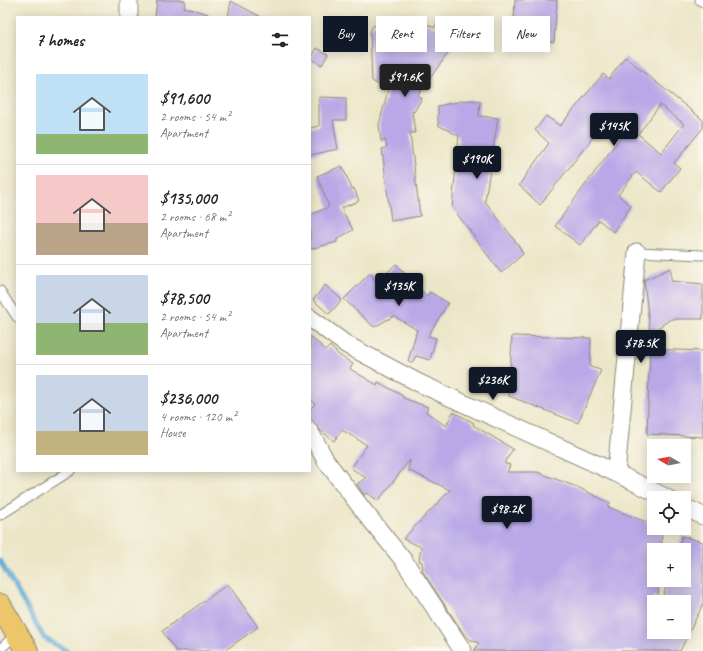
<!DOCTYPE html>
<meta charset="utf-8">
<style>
:root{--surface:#fff;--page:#f2f2f2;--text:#222;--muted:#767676;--line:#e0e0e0;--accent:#111827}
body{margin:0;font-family:Caveat,sans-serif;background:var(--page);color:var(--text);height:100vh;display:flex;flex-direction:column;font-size:15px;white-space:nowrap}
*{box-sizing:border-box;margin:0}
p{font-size:13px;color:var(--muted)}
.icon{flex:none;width:22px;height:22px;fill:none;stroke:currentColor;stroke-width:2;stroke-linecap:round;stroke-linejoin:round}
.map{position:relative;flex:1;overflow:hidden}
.sheet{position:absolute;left:16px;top:16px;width:295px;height:456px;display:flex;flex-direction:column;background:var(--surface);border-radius:0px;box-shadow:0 2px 10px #0003}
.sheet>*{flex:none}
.banner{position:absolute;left:323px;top:16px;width:320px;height:36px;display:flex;gap:8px}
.needle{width:26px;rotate:279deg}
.buttons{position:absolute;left:647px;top:439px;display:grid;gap:8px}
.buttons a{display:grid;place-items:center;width:44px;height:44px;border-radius:0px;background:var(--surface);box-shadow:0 2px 10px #0003;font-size:20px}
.price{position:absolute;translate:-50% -34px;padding:0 9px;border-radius:4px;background:var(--accent);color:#fff;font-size:13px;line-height:26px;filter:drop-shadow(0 1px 2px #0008)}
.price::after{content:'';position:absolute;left:50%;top:24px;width:12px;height:9px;margin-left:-6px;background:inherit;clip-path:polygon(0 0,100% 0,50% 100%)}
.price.selected{background:#222;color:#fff}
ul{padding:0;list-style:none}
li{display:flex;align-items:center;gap:12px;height:100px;padding:0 20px}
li+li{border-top:1px solid var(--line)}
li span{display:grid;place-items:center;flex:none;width:112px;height:80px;border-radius:0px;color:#555}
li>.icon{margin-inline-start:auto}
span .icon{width:48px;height:48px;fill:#fffc;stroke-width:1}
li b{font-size:17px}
h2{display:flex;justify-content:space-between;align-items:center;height:48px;padding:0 20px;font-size:17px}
.chip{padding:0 14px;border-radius:0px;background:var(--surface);box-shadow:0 2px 10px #0003;font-size:14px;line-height:36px}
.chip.selected{background:var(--accent);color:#fff}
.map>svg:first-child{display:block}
</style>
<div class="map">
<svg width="703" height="651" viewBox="0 0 703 651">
<rect width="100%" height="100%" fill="#fbf7ec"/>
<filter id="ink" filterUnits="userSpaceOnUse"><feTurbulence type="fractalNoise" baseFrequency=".025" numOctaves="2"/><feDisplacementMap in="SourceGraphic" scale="8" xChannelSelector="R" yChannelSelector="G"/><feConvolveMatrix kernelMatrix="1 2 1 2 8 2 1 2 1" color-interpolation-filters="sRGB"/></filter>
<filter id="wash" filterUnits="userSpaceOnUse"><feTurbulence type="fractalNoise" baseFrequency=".012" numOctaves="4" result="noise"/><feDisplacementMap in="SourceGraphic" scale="16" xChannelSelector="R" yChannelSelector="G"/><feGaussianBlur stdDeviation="0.9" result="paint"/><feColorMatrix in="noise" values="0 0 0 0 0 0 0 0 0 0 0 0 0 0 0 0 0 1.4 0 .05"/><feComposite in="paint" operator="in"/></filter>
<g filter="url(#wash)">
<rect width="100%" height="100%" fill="#ece6c8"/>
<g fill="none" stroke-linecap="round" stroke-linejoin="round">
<path stroke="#59a7d2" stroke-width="5" d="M0 561 44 638 67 651"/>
</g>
<g id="blocks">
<path fill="#b8a8e7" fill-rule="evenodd" d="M157 0H185L184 7 208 14V17H155Z
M515 0H557L554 42 513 39Z
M231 1 261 17H228Z
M417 18 434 28 440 19 461 35 418 95 422 98 414 112 412 111 415 133H410L420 216 391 221 382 149 387 147 385 140 381 141 379 125 388 90 372 81 370 32 372 27 377 24Z
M317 48 328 54 322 65 311 59Z
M625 57 703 120V128L674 163 680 168 661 192 636 172 618 195 631 206 613 232 599 220 580 245 555 226 625 131 608 118 540 205 519 185 549 143 535 130 546 116 560 126 603 74 609 79ZM660 105 684 124 661 153 638 134Z
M319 97 346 98V120H333L338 149 310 155V128L319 126Z
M467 100 480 101 479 116 498 118 485 201 518 245 523 254 501 273 452 207 459 136 438 125V106Z
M342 166 352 189 354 188 359 201 341 208 353 230 337 239V242L310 249V215L329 207 317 176Z
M396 264 427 296 430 292 448 303 428 336 436 338 430 360 416 356 412 363 408 361 417 330 394 316 374 327 344 299 370 273 377 282Z
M671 268V281L703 284V319H671L650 333 644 280Z
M325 285 342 300 329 314 313 300Z
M310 336 326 350 330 346 339 355 353 364 350 369 377 385 378 382 403 396V398L428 407 426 412 446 426 453 412 474 423 473 425 513 449 504 463 510 465 507 472H537L577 487 610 503 608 507 649 523 654 526V528H662L661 550H654V582L659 583 658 596H654V634L673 635 676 632H684V599L663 597 667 583 684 585V550H678L682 536 703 542V604L680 651H474L479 643 471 640 464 634 423 572 422 562 419 561 421 547 403 539 450 490 408 470 410 460 378 501 368 493 364 495 357 484 366 478 351 468 367 445 342 430 334 441 320 430 310 417V409L315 404 310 398Z
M512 336 591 338 590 367 601 370 578 423 509 396Z
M650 349 703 351V437L647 434Z
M228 584 258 627 224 651H176L162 631Z"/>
</g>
</g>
<g filter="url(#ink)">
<use href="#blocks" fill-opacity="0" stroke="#8c887a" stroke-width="1"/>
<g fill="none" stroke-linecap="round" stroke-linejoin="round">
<g stroke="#8c887a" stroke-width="11">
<path id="lane" d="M700 0 703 2
M637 252 703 255
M0 291 17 317
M0 515 70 471
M0 649 17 634"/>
</g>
<g stroke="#8c887a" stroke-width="19">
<path id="street" d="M129 0V17
M310 318 347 345 419 383 616 473 667 498
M310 432 326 461 363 510 404 561 463 651
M616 473 637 252
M684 507 703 516"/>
</g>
<g stroke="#8c887a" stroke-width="24">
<path id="highway" d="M0 605 27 651"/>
</g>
<use href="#lane" stroke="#fff" stroke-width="9"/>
<use href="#street" stroke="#fff" stroke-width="17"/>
<use href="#highway" stroke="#ecc669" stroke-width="22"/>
</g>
</g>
</svg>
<div class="buttons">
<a><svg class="needle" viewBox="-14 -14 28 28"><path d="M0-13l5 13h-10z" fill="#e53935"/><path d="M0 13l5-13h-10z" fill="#767676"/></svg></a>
<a><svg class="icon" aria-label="locate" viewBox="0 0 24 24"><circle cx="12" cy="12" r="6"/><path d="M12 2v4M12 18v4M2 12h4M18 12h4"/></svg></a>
<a>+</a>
<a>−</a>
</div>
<b class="price selected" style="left:405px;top:98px">$91.6K</b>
<b class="price" style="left:614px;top:147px">$145K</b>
<b class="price" style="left:477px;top:180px">$190K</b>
<b class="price" style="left:399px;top:307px">$135K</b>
<b class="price" style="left:641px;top:364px">$78.5K</b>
<b class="price" style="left:493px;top:401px">$236K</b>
<b class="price" style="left:507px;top:530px">$98.2K</b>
<div class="banner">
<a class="chip selected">Buy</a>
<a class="chip">Rent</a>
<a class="chip">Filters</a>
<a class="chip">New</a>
</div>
<section class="sheet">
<h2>7 homes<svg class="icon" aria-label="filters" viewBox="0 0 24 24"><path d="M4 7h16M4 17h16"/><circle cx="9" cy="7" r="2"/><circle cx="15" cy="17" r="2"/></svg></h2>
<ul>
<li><span style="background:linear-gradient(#bfe0f5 75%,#8fb573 0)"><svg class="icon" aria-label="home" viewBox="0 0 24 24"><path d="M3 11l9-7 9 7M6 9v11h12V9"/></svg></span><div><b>$91,600</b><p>2 rooms · 54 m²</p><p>Apartment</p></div></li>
<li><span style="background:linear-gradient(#f6c9c9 60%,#b9a48a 0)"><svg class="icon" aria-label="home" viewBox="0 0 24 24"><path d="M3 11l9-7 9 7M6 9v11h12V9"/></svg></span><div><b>$135,000</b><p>2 rooms · 68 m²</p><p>Apartment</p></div></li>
<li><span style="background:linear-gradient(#c9d6e8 60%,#8fb573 0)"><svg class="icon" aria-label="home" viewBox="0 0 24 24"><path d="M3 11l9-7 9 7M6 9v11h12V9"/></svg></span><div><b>$78,500</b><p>2 rooms · 54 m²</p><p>Apartment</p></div></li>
<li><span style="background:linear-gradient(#c9d6e8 70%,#c2b280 0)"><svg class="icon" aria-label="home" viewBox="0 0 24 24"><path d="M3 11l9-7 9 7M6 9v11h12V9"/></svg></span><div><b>$236,000</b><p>4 rooms · 120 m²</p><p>House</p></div></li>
</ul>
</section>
</div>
